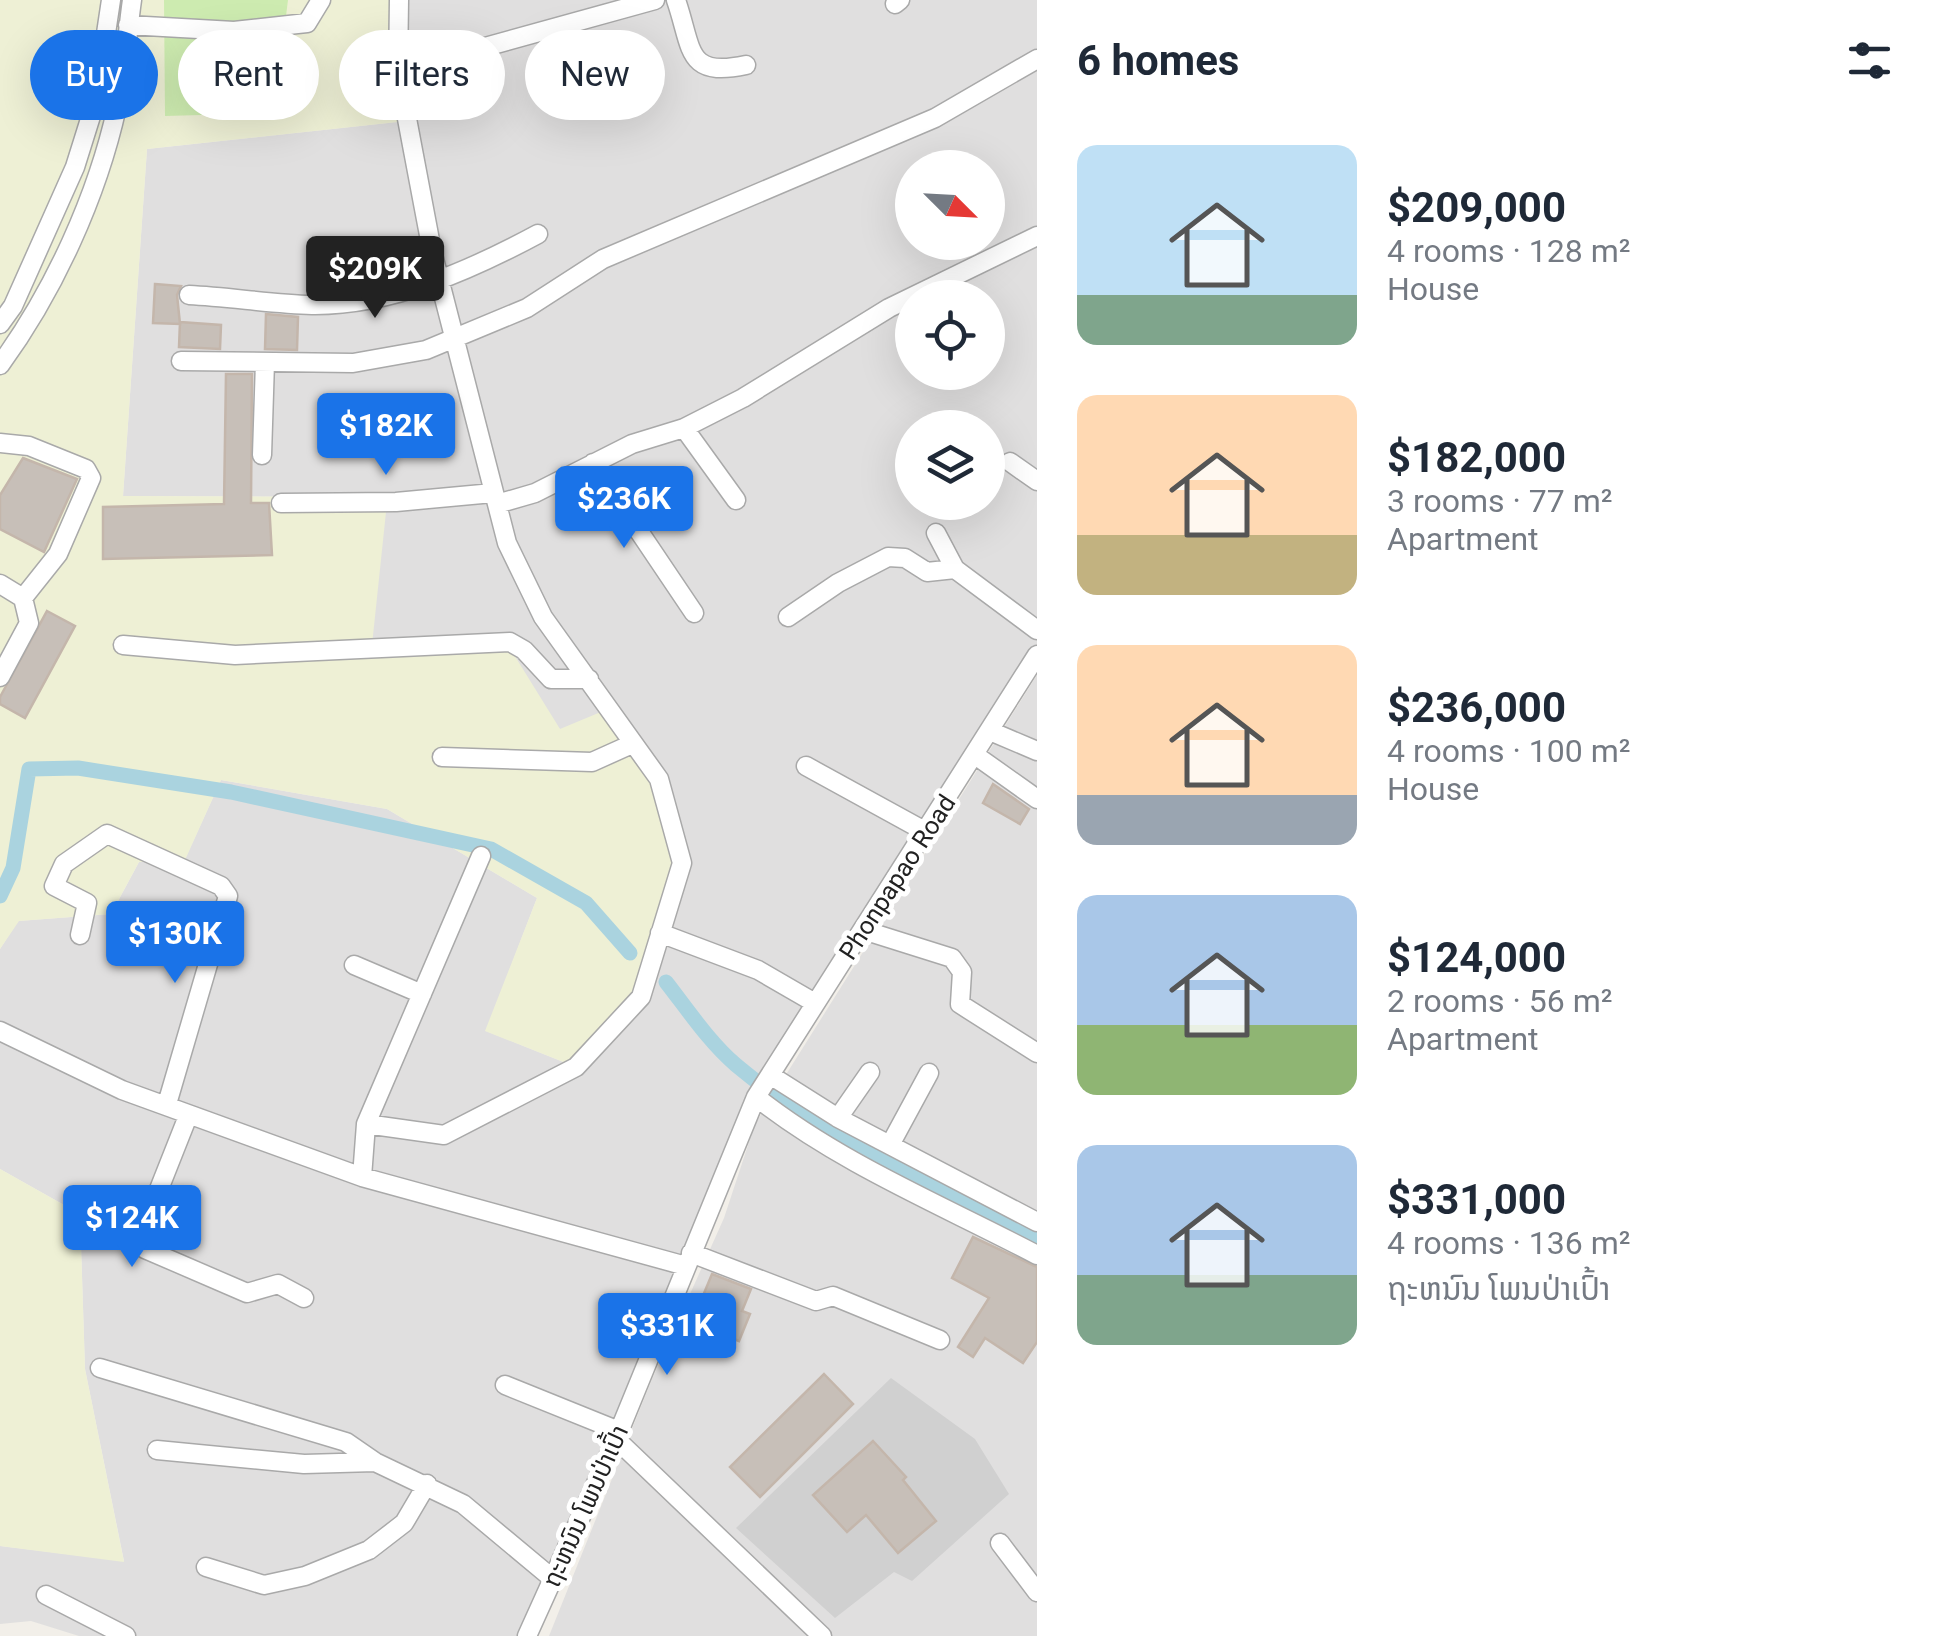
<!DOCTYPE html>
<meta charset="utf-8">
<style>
:root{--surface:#fff;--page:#f6f6f7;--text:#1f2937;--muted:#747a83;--accent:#1a73e8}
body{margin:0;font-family:Roboto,"Noto Sans Lao",sans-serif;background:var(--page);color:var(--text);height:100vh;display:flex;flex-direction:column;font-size:38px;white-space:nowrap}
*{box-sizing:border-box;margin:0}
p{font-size:32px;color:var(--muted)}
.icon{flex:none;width:55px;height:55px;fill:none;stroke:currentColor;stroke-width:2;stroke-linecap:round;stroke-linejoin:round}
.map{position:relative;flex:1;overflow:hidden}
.drawer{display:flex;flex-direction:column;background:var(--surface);width:900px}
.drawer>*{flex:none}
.guide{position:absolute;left:30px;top:30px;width:855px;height:90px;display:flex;gap:20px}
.needle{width:65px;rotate:114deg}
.buttons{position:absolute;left:895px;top:150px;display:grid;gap:20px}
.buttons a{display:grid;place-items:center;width:110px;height:110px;border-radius:50%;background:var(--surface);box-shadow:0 10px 40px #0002;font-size:50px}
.price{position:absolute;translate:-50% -85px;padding:0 22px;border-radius:10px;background:var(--accent);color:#fff;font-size:32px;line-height:65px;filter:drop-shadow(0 2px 5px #0008)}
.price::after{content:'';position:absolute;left:50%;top:60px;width:30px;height:22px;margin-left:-15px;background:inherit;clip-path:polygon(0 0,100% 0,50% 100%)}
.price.active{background:#222;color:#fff}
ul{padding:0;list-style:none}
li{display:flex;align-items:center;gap:30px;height:250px;padding:0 40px}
li span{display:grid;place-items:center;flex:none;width:280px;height:200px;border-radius:20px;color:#555}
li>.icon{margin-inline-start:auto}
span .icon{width:120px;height:120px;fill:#fffc;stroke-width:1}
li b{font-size:42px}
h2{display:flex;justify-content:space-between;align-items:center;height:120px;padding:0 40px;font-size:42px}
.tag{padding:0 35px;border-radius:45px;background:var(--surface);box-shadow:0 10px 40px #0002;font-size:35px;line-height:90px}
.tag.active{background:var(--accent);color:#fff}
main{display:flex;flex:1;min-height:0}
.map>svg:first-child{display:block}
</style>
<main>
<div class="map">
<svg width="1037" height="1636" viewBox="0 0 1037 1636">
<rect width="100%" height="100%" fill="#f2efe9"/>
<path fill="#e0dfdf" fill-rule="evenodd" d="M399 0H1037V654L768 1085 527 1636H79L31 1621 0 1624V1546L124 1561 85 1369 80 1214 0 1169V949L18 921 111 914 139 862 185 859 221 780 387 809 537 898 486 1031 576 1067 560 729 371 645 339 497 123 496 147 149 406 121ZM912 168H988V242H912ZM912 298H988V372H912ZM912 428H988V502H912Z
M1037 675V1636H549L652 1379 724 1218 755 1124Z"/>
<path fill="#d0d0d0" d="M891 1378 975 1439 1009 1494 912 1581 894 1572 835 1618 736 1528Z"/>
<path fill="#eef0d5" d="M0 0H399L407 121 147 149 123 496 339 497 386 512 372 645H508L560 729 608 709 659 779 682 863 641 997 576 1067 485 1031 537 898 387 809 221 780 185 860 139 862 111 914 19 921 0 949Z
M0 1169 80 1214 85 1369 124 1562 0 1546Z"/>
<path fill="#cdebb0" d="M164 0H288L274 113 165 116Z"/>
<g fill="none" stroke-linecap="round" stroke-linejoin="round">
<path stroke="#aad3df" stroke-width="15" d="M0 896 13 868 29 769 78 768 231 792 491 849 586 903 630 953
M666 982C688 1010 709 1042 736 1065 824 1139 937 1184 1037 1238"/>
</g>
<path fill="#c7bfb8" stroke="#c4b6ab" stroke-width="2.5" d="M155 284 181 286 177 295 180 324 153 323Z
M266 314 298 317 297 350 265 349Z
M180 322 221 325 220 349 179 347Z
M226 374H252L251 503H269L272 555 103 559V507L224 504Z
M23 458 77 479 44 552 0 529V495Z
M47 611 75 626 25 718 0 704V697Z
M993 784 1029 809 1020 824 983 803Z
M973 1237 1037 1267V1342L1023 1363 985 1338 973 1357 958 1347 989 1298 952 1278Z
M712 1274 751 1289 742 1311 750 1314 739 1341 692 1322Z
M824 1374 853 1404 760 1497 730 1467Z
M873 1441 906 1477 903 1480 936 1521 898 1553 866 1515 847 1532 813 1495Z"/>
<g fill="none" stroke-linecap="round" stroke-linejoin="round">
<g stroke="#a9a9a9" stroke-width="21">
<path id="minor" d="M676 0C693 49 685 78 746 65
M895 4 900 0
M128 25 234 31 307 23 321 0
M398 71 655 0
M189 295C230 297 272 304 312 305 391 306 471 270 538 234
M0 324 13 306 75 167 96 100 111 0
M181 361 353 363 426 350 527 308 603 259 935 118 1037 59
M0 365C54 291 97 197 117 107 125 72 127 35 132 0
M684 428 736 500
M0 443 29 446 86 469 91 478 58 554 23 598
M262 455 265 362
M1010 462 1037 481
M593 463 694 613
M281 503 396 502 493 493
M497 504 535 493 632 444 684 428 743 398 889 308 1037 236
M936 533 955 569 1037 630
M0 584 23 598 29 623 0 677
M788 617 838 583 888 557 905 558 927 572 955 569
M123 645 235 655 510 642 524 650 551 679H589
M990 731 1037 751
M975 755 1037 799
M442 757 592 762 632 744
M806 766 928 833
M863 930 952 958 962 972 960 1004 1037 1053
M660 933 758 970 815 1003
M80 935 87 903 54 886 64 864 107 834 221 886 228 896 167 1104
M354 965 422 994
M0 1031 122 1090 362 1177 686 1266
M770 1075 838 1118 1037 1222
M756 1097C841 1164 942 1205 1037 1255
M188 1116 148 1217 145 1249 247 1293 278 1284 304 1298
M838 1118 870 1072
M366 1124 481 856
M890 1145 929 1073
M362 1177 366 1124 444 1135 576 1067 641 997 682 863 659 779 543 617 507 543 432 251 398 71 399 0
M691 1253 816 1301 833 1296 940 1340
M100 1368 346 1442 375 1462 463 1504 553 1579
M505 1385 619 1431
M616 1439 822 1636
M157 1450 304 1464 375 1462
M1000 1543 1037 1592
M206 1567 264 1585 305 1576 369 1550 404 1523 427 1484
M46 1595 126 1636
M527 1636 616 1439 756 1097 1037 655"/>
</g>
<use href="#minor" stroke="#fff" stroke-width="18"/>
</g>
<g text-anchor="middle" stroke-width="10" stroke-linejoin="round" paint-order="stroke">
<g font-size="25" fill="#222" stroke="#fff">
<text transform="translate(897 877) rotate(-57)" y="9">Phonpapao Road</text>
<text transform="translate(585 1506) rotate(-66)" y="9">ຖະຫນົນ ໂພນປ່າເປົ້າ</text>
</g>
</g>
</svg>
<div class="buttons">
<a><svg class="needle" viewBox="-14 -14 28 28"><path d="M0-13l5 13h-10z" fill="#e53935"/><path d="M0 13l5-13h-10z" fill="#747a83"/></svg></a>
<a><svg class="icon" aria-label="locate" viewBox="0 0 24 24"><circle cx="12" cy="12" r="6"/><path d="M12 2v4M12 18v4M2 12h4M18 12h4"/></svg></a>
<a><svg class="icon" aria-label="layers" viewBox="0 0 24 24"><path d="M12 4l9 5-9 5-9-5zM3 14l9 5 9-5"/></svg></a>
</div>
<b class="price active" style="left:375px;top:321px">$209K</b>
<b class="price" style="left:386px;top:478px">$182K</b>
<b class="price" style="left:624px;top:551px">$236K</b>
<b class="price" style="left:175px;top:986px">$130K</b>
<b class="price" style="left:132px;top:1270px">$124K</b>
<b class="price" style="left:667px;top:1378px">$331K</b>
<div class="guide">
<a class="tag active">Buy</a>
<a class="tag">Rent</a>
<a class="tag">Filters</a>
<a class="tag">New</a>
</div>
</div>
<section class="drawer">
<h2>6 homes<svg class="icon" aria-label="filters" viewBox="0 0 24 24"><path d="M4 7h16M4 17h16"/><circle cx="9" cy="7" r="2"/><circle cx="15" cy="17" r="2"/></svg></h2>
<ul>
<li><span style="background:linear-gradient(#bfe0f5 75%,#7fa58c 0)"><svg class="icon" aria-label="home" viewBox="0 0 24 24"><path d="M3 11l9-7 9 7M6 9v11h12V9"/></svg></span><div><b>$209,000</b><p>4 rooms · 128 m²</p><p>House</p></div></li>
<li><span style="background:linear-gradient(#ffd9b3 70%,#c2b280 0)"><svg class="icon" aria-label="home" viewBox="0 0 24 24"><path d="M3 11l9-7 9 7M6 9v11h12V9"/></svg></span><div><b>$182,000</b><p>3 rooms · 77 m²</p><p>Apartment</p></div></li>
<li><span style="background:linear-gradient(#ffd9b3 75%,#9aa5b1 0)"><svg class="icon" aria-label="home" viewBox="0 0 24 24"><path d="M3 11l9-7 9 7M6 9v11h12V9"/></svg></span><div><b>$236,000</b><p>4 rooms · 100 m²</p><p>House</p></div></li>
<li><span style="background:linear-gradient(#a9c7e8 65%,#8fb573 0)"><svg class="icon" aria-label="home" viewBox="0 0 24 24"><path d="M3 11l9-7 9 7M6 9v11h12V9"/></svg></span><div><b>$124,000</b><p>2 rooms · 56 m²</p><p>Apartment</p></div></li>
<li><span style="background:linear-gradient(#a9c7e8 65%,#7fa58c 0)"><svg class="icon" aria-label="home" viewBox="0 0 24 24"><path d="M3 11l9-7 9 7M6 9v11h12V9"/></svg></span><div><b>$331,000</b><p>4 rooms · 136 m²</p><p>ຖະຫນົນ ໂພນປ່າເປົ້າ</p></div></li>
</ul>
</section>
</main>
